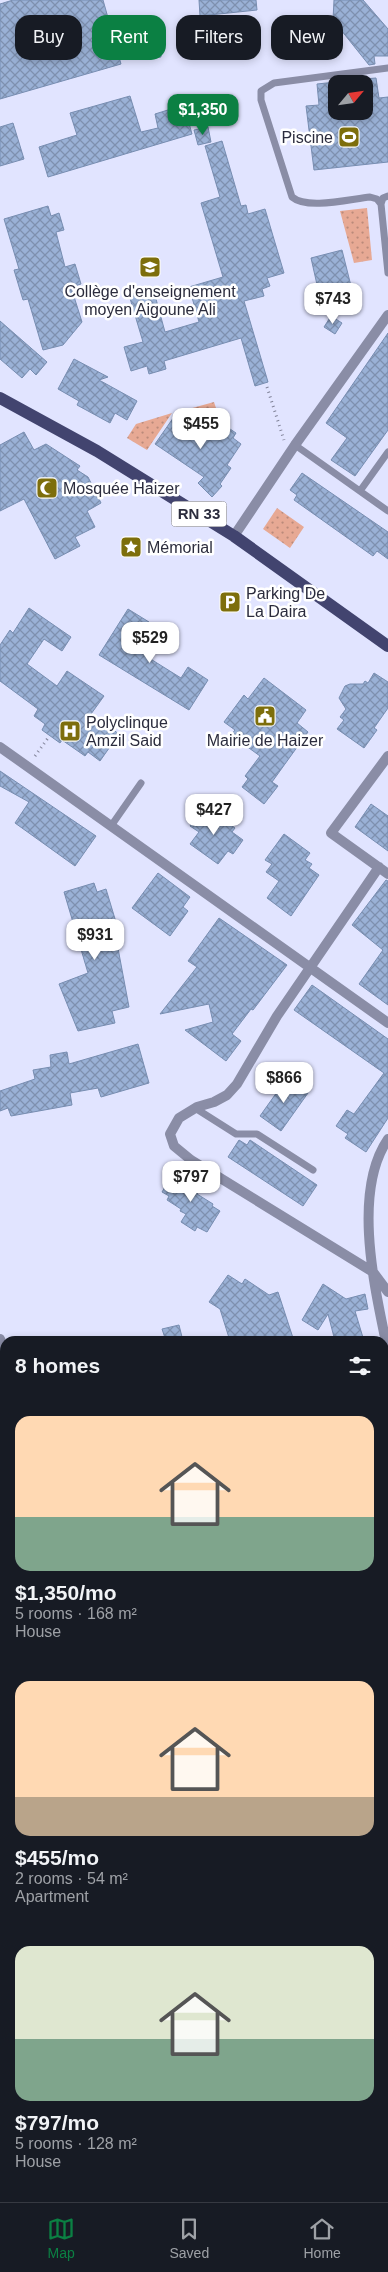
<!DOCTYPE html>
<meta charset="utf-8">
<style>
:root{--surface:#171b24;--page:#242831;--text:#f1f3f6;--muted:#9ea1a6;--line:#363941;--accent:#0b8043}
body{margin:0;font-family:Helvetica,sans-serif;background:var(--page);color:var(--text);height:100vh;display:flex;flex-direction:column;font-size:19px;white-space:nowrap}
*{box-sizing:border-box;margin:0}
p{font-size:16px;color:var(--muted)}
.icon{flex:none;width:28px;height:28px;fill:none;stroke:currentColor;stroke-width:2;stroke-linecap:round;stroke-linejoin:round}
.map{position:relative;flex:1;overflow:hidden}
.panel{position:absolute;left:0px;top:1336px;width:389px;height:866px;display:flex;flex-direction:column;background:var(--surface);border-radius:15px 15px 0 0;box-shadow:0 2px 8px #0003}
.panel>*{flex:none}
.top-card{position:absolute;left:15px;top:15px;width:359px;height:45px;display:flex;gap:10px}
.needle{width:32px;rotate:61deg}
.controls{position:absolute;left:328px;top:75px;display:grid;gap:10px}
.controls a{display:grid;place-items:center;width:45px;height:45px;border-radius:10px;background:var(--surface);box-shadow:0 2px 8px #0003;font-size:25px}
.price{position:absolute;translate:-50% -42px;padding:0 11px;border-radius:10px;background:#fff;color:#222;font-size:16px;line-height:32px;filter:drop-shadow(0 1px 2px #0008)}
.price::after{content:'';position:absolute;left:50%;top:30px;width:15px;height:11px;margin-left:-8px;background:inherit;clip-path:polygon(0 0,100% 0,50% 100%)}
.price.active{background:var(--accent);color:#fff}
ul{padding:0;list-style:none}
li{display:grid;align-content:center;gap:10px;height:265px;padding:0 15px}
li span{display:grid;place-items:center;height:155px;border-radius:15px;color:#555}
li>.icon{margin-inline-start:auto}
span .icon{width:90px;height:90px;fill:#fffc;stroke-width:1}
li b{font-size:21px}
h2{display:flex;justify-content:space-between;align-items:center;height:60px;padding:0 15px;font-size:21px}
.chip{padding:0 18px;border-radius:15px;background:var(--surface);box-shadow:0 2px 8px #0003;font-size:18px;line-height:45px}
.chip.active{background:var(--accent);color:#fff}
.menu{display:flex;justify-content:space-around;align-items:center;height:70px;border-top:1px solid var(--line);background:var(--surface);font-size:14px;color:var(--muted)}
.menu a{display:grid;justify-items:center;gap:2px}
.menu .active{color:var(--accent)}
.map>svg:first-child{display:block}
</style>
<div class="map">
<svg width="388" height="2202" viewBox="0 0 388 2202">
<defs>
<pattern id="grass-dots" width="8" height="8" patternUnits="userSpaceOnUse" patternTransform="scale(1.25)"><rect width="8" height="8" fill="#e7a994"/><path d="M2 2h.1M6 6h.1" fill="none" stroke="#bb8a7a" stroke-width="1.8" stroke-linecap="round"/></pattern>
<pattern id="building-cross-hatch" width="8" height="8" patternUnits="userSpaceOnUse" patternTransform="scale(1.25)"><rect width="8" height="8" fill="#9ab1d6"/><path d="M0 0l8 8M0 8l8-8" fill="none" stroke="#7e90af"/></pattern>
</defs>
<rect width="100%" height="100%" fill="#e1e4ff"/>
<path fill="url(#grass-dots)" d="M367 208 372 260 354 263 340 211Z
M214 402 216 408 204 423 196 418 194 421 183 414 185 410Z
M172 413 147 450 127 438 136 424Z
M277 508 304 527 290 548 263 529Z"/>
<path fill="url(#building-cross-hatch)" stroke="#778db1" d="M13 0H103L121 64 0 99V4Z
M199 0H256L257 10 200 16Z
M334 0H363L388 29V56H374L375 64 369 65 333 20Z
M159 43 161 57 145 59 142 46Z
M376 78 379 98 388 97V162L314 170 306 106 319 105 317 84 336 82V111H364V79Z
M130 96 141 132 158 128 155 114 184 105 192 134 48 177 39 147 77 135 70 113Z
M13 123 24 159 0 166V127Z
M208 127 211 142 198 145 194 130Z
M222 141 241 206 246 205 248 214 265 209 284 273 267 278 270 286 262 289 264 296 244 301 268 382 255 386 241 338 164 361 166 369 149 374 147 366 131 371 124 347 143 342 129 295 153 288 165 332 199 322 189 287 223 277 201 203 220 197 205 146Z
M48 206 51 216 59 213 64 230 56 232 65 267 75 264 81 284 71 287 82 322 63 345 43 350 28 299 23 300 14 270 19 269 4 219Z
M342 250 352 290 320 298 311 258Z
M331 316 342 323 335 334 324 327Z
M0 321 47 362 36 375 30 369 22 378 0 359Z
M388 333V430L355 476 331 460 347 438 326 423Z
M74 359 108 377 99 380 137 401 127 420 115 413 110 423 77 405 79 401 58 389Z
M176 414 194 426 197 423 208 430 215 419 236 433 233 438 241 444 227 465 231 468 220 484 222 486 212 497 198 483 204 477 155 444Z
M24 432 34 450 46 444 80 466 77 470 88 477 101 503 87 511 95 527 75 537 80 546 55 559 24 499 0 511V445Z
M302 473 388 532V559L377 551 373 556 294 500 297 495 290 490Z
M29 608 71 637 62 651 44 639 27 664 57 686 67 671 104 696 91 714 119 734 100 761 88 752 85 756 62 740 60 743 42 730 45 724 34 716 38 709 0 681V645L10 630 13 633Z
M128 609 149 622 133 648 181 678 188 667 208 680 189 710 99 655Z
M374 673 388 682V708L374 728 377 730 364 748 337 729 344 720 340 717 346 709 339 698 345 686 350 684H363L365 681 368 683Z
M264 678 306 710 297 723 308 732 272 782 278 786 264 804 242 787 248 779 245 776 260 756 231 735 235 730 224 722 244 695 248 699Z
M0 771 96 836 75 866 15 823 29 802 0 786Z
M371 804 388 816V851L355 827Z
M209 809 235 828 232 832 243 840 233 854 228 851 218 864 190 844 199 832 190 826 201 810 206 814Z
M284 834 310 853 305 860 312 864 309 868 319 875 291 916 267 898 279 881 266 872 272 864 265 860Z
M158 873 190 897 183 907 188 911 170 936 132 908Z
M386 880 388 881V1005L359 984 383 950 352 925Z
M94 883 97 892 106 889 122 942 117 943 129 1007 112 1011 115 1023 78 1031 59 984 88 973 64 892Z
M219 918 287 965 253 1010 251 1009 232 1034 241 1041 226 1061 185 1030 213 1022 209 1004 160 1014 197 967 188 961Z
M312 985 388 1039V1118L366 1152 345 1138 348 1134 336 1126 347 1110 354 1114 384 1073 294 1010Z
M138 1044 149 1083 101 1097 98 1088 70 1093 72 1105 11 1116 8 1108 0 1111V1091L35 1079 33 1070 51 1067 50 1055 67 1052 69 1064Z
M287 1078 308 1093 281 1131 260 1116Z
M239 1140 247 1145 250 1140 317 1185 303 1206 228 1157Z
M174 1172 201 1188 197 1194 213 1204 212 1206 220 1211 207 1232 197 1227 195 1231 181 1222 186 1214 180 1211 181 1209 167 1200 169 1196 162 1192Z
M228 1275 242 1284 245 1279 269 1295 278 1292 294 1341H230L220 1309 209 1302Z
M323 1284 346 1299 365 1294 368 1309 355 1311 364 1341H335L328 1314 318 1330 302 1320Z
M179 1325 183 1341H166L162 1329Z"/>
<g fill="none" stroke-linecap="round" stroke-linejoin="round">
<path stroke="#818399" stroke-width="3" stroke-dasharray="1 4" stroke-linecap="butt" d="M267 387 284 440
M35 756 48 738"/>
<path stroke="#8a8da6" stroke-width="7" d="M388 68 274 83 261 91V100L292 197C307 210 350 199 370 197L377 199 381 204 388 273
M381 204 383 198 388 196
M295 445 388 511
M360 491 388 452
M111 826 141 783
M195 1108 236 1134H257L313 1170"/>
<path stroke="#8a8da6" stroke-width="10" d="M234 536 295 445 388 315
M0 747 388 1023
M388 756 331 833 388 874
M379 867 277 1016 237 1084 227 1095 214 1102 197 1107 179 1118 170 1134 174 1146 191 1160 373 1272 388 1292
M388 1139C351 1193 376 1293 388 1352
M0 1339 5 1350
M0 1680 5 1685
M384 1999 385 2005 388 2003"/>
<path stroke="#42446f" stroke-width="12" d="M0 398 97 451 234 536 388 646"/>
</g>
<defs>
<g id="stadium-square" transform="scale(1.125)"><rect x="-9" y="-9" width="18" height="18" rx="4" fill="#7d6e0b" stroke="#fff"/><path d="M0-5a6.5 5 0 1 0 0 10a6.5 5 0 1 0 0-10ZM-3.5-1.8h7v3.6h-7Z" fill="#fff"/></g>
<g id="school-square" transform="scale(1.125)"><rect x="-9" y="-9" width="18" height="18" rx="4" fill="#7d6e0b" stroke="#fff"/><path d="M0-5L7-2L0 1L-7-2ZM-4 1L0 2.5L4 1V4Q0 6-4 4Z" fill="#fff"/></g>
<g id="mosque-square" transform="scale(1.125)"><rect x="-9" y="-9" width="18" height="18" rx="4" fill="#7d6e0b" stroke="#fff"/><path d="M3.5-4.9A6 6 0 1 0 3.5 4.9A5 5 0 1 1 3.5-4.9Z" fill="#fff"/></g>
<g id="sight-square" transform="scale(1.125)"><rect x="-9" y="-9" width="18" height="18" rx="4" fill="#7d6e0b" stroke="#fff"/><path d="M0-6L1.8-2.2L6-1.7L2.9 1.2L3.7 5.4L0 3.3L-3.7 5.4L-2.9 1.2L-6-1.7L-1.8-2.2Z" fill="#fff"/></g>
<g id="parking-square" transform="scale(1.125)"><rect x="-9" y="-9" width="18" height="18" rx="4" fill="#7d6e0b" stroke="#fff"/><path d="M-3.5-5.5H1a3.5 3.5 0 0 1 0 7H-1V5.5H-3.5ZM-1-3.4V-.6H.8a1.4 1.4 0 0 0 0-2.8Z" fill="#fff"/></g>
<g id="civic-square" transform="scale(1.125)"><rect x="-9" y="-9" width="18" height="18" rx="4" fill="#7d6e0b" stroke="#fff"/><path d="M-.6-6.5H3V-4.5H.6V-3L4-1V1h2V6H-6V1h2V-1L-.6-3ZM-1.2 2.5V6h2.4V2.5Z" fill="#fff"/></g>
<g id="hospital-square" transform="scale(1.125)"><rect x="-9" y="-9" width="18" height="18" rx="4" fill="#7d6e0b" stroke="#fff"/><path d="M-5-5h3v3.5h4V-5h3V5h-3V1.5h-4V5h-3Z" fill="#fff"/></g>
</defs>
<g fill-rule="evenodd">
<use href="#stadium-square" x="349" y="137"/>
<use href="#school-square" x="150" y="267"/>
<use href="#mosque-square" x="47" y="488"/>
<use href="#sight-square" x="131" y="547"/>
<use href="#parking-square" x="230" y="602"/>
<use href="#civic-square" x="265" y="716"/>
<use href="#hospital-square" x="70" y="731"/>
</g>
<g text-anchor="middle" stroke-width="5" stroke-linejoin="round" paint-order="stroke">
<rect fill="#fff" stroke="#6b6b77" stroke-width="1" x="171.5" y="501.5" width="55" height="25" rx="4"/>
<g font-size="15" font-weight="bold" fill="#2b2c3d">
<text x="199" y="519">RN 33</text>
</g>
<g font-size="16" fill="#2b2c3d" stroke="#fff" text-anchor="start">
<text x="333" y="143" text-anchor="end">Piscine</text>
<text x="150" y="297" text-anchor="middle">Collège d'enseignement<tspan x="150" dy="18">moyen Aigoune Ali</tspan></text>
<text x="63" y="494">Mosquée Haizer</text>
<text x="147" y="553">Mémorial</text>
<text x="246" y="599">Parking De<tspan x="246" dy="18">La Daira</tspan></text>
<text x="86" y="728">Polyclinque<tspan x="86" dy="18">Amzil Said</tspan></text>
<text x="265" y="746" text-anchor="middle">Mairie de Haizer</text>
</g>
</g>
</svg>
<div class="controls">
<a><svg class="needle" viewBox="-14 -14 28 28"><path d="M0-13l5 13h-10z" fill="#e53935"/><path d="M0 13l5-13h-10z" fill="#9ea1a6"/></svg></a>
</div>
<b class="price active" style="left:203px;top:136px">$1,350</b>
<b class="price" style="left:333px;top:325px">$743</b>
<b class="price" style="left:201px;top:450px">$455</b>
<b class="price" style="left:150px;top:664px">$529</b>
<b class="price" style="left:214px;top:836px">$427</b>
<b class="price" style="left:95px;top:961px">$931</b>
<b class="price" style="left:284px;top:1104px">$866</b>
<b class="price" style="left:191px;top:1203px">$797</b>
<div class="top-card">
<a class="chip">Buy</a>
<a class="chip active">Rent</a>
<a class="chip">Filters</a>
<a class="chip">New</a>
</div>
<section class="panel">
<h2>8 homes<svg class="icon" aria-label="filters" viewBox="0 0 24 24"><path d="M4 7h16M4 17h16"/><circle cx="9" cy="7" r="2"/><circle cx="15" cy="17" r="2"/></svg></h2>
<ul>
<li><span style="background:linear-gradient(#ffd9b3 65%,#7fa58c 0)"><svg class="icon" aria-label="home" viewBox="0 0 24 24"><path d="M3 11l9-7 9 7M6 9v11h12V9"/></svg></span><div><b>$1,350/mo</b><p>5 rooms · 168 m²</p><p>House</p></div></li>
<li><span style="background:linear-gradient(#ffd9b3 75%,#b9a48a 0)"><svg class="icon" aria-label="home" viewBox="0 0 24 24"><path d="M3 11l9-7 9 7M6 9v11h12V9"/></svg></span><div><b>$455/mo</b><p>2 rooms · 54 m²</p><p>Apartment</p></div></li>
<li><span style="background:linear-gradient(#dfe7d0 60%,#7fa58c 0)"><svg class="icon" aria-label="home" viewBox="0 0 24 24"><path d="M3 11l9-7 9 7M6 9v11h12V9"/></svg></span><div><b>$797/mo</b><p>5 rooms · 128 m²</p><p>House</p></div></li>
</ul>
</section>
</div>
<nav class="menu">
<a class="active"><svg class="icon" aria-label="map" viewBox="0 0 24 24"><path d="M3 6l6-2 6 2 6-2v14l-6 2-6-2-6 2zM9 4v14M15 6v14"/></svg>Map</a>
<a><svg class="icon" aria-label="saved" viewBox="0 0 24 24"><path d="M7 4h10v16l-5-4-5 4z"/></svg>Saved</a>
<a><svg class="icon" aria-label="home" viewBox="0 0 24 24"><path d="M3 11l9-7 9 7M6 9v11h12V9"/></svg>Home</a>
</nav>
